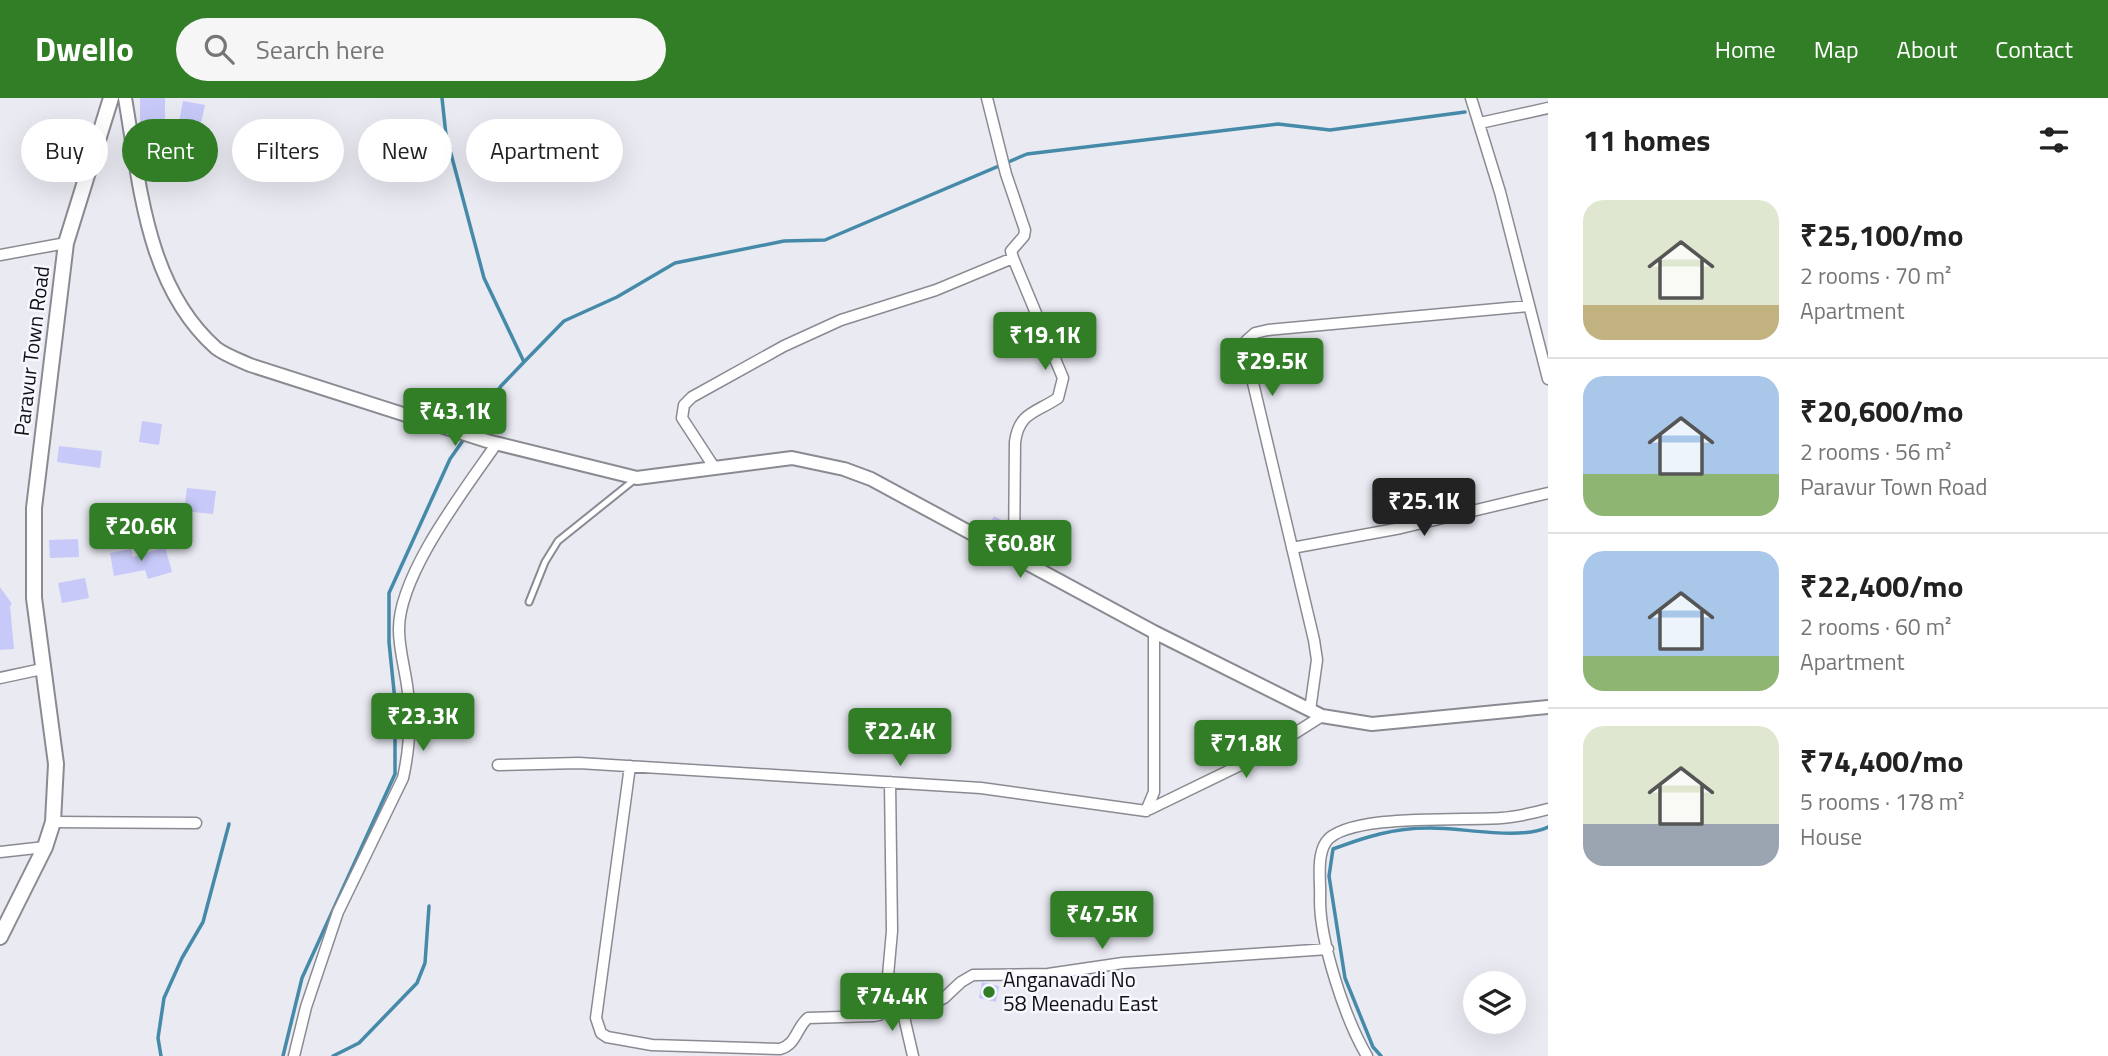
<!DOCTYPE html>
<meta charset="utf-8">
<style>
:root{--surface:#fff;--page:#f6f6f6;--text:#222;--muted:#767676;--line:#e0e0e0;--accent:#317e27}
body{margin:0;font-family:"Titillium Web",sans-serif;background:var(--page);color:var(--text);height:100vh;display:flex;flex-direction:column;font-size:26px;white-space:nowrap}
*{box-sizing:border-box;margin:0}
p{font-size:23px;color:var(--muted)}
.icon{flex:none;width:38px;height:38px;fill:none;stroke:currentColor;stroke-width:2;stroke-linecap:round;stroke-linejoin:round}
.map{position:relative;flex:1;overflow:hidden}
.details{display:flex;flex-direction:column;background:var(--surface);width:560px}
.details>*{flex:none}
.hud{position:absolute;left:21px;top:21px;width:665px;height:63px;display:flex;gap:14px}
.controls{position:absolute;left:1463px;top:873px;display:grid;gap:14px}
.controls a{display:grid;place-items:center;width:63px;height:63px;border-radius:50%;background:var(--surface);box-shadow:0 7px 28px #0002;font-size:35px}
.price{position:absolute;translate:-50% -60px;padding:0 16px;border-radius:7px;background:var(--accent);color:#fff;font-size:23px;line-height:46px;filter:drop-shadow(0 2px 4px #0008)}
.price::after{content:'';position:absolute;left:50%;top:42px;width:21px;height:16px;margin-left:-10px;background:inherit;clip-path:polygon(0 0,100% 0,50% 100%)}
.price.on{background:#222;color:#fff}
ul{padding:0;list-style:none}
li{display:flex;align-items:center;gap:21px;height:175px;padding:0 35px}
li+li{border-top:2px solid var(--line)}
li span{display:grid;place-items:center;flex:none;width:196px;height:140px;border-radius:21px;color:#555}
li>.icon{margin-inline-start:auto}
span .icon{width:84px;height:84px;fill:#fffc;stroke-width:1}
li b{font-size:30px}
h2{display:flex;justify-content:space-between;align-items:center;height:84px;padding:0 35px;font-size:30px}
.pill{padding:0 24px;border-radius:32px;background:var(--surface);box-shadow:0 7px 28px #0002;font-size:24px;line-height:63px}
.pill.on{background:var(--accent);color:#fff}
header{display:flex;align-items:center;gap:42px;box-sizing:border-box;height:98px;padding:0 35px;background:var(--accent);color:#fff}
header strong{font-size:33px}
nav{display:flex;gap:38px;margin-inline-start:auto;font-size:24px}
.search{width:490px;height:63px;background:var(--page);display:flex;align-items:center;gap:18px;box-sizing:border-box;padding:0 24px;border-radius:38px;color:var(--muted);font-size:26px}
main{display:flex;flex:1;min-height:0}
.map>svg:first-child{display:block}
</style>
<header>
<strong>Dwello</strong>
<div class="search"><svg class="icon" aria-label="search" viewBox="0 0 24 24"><circle cx="10" cy="10" r="6"/><path d="M15 15l6 6"/></svg>Search here</div>
<nav><a>Home</a><a>Map</a><a>About</a><a>Contact</a></nav>
</header>
<main>
<div class="map">
<svg width="1548" height="958" viewBox="0 0 1548 958">
<rect width="100%" height="100%" fill="#e9eaf2"/>
<g fill="none" stroke-linecap="round" stroke-linejoin="round">
<path stroke="#468aa9" stroke-width="3.5" d="M524 264 564 223 617 199 675 165 784 143 825 142 1027 56 1278 26 1330 32 1465 14
M161 958 158 940 164 900 182 860 203 824 229 726
M283 958 302 880 395 676V603L389 544V495L450 361 501 288 524 264 484 180 446 37 442 0
M333 958 359 945 417 885 425 865 429 808
M1381 958 1373 949 1345 880 1329 778 1333 751C1366 739 1393 730 1428 730 1460 729 1520 743 1548 729"/>
</g>
<path fill="#c7c9f8" d="M140 0H165V28L140 27Z
M183 3 205 7 198 38 177 35Z
M142 323 162 326 159 347 139 344Z
M59 348 102 353 100 370 57 364Z
M187 390 216 393 213 416 184 413Z
M994 418 1007 425 1003 439 987 430Z
M78 441 79 459 50 460 49 442Z
M165 449 172 474 148 481 145 472 114 478 110 455 131 451 133 459Z
M85 480 89 500 62 505 58 485Z
M0 489 12 506 10 508 14 551 0 552Z
M982 884 999 888 996 904 979 900Z"/>
<g fill="none" stroke-linecap="round" stroke-linejoin="round">
<g stroke="#8a8b92" stroke-width="9">
<path id="service" d="M529 504 545 464 558 443 634 382"/>
</g>
<g stroke="#8a8b92" stroke-width="13">
<path id="minor" d="M987 0 1006 76 1025 132 1024 138 1011 153 1013 160 1063 280 1058 300C1036 315 1019 314 1015 344L1014 460
M1471 0 1500 94 1548 281
M1480 25 1548 10
M0 157 66 145
M714 369 682 320 684 307 692 299 784 248 841 222 936 192 1013 160
M1292 450 1401 430 1548 395
M0 580 42 571
M1310 612 1317 562 1314 542 1249 268 1246 243 1255 235 1268 232 1528 208
M498 667 579 665 981 690 1146 713 1154 694V534
M630 668 596 920 601 935 607 939 652 947 780 951C797 946 796 930 808 920L874 918 879 917 885 911 892 833 890 684
M1150 711 1259 658 1322 618
M53 724 196 725
M0 754 45 749
M885 904 929 907 944 900 961 884 973 877 1048 876 1123 865 1328 851
M901 906 913 958
M294 958 306 909 338 814 403 680C409 653 411 622 408 595 406 574 399 553 399 532 398 477 466 390 497 345
M1367 958C1345 921 1320 844 1320 802 1321 784 1316 759 1326 744 1346 715 1464 723 1501 720 1517 719 1533 715 1548 711"/>
</g>
<g stroke="#8a8b92" stroke-width="16">
<path id="tertiary" d="M125 0C140 86 146 188 216 250 225 257 239 262 250 267L487 343 637 380 792 360 844 371 871 381 1154 534 1322 618 1372 626 1548 609"/>
</g>
<g stroke="#8a8b92" stroke-width="18">
<path id="secondary" d="M0 839 45 749 53 724 56 666 34 500V410L66 145 111 0"/>
</g>
<use href="#service" stroke="#fff" stroke-width="5"/>
<use href="#minor" stroke="#fff" stroke-width="10"/>
<use href="#tertiary" stroke="#fff" stroke-width="12"/>
<use href="#secondary" stroke="#fff" stroke-width="14"/>
</g>
<circle fill="#317e27" stroke="#f7f7ff" stroke-width="2.5" cx="989" cy="894" r="7"/>
<g text-anchor="middle" stroke-width="5" stroke-linejoin="round" paint-order="stroke">
<g font-size="21" fill="#111113" stroke="#f7f7ff">
<text transform="translate(32 253) rotate(-83)" y="7">Paravur Town Road</text>
</g>
<g font-size="21" fill="#111113" stroke="#f7f7ff" text-anchor="start">
<text x="1003" y="889">Anganavadi No<tspan x="1003" dy="24">58 Meenadu East</tspan></text>
</g>
</g>
</svg>
<div class="controls">
<a><svg class="icon" aria-label="layers" viewBox="0 0 24 24"><path d="M12 4l9 5-9 5-9-5zM3 14l9 5 9-5"/></svg></a>
</div>
<b class="price" style="left:1045px;top:274px">₹19.1K</b>
<b class="price" style="left:1272px;top:300px">₹29.5K</b>
<b class="price" style="left:455px;top:350px">₹43.1K</b>
<b class="price on" style="left:1424px;top:440px">₹25.1K</b>
<b class="price" style="left:141px;top:465px">₹20.6K</b>
<b class="price" style="left:1020px;top:482px">₹60.8K</b>
<b class="price" style="left:423px;top:655px">₹23.3K</b>
<b class="price" style="left:900px;top:670px">₹22.4K</b>
<b class="price" style="left:1246px;top:682px">₹71.8K</b>
<b class="price" style="left:1102px;top:853px">₹47.5K</b>
<b class="price" style="left:892px;top:935px">₹74.4K</b>
<div class="hud">
<a class="pill">Buy</a>
<a class="pill on">Rent</a>
<a class="pill">Filters</a>
<a class="pill">New</a>
<a class="pill">Apartment</a>
</div>
</div>
<section class="details">
<h2>11 homes<svg class="icon" aria-label="filters" viewBox="0 0 24 24"><path d="M4 7h16M4 17h16"/><circle cx="9" cy="7" r="2"/><circle cx="15" cy="17" r="2"/></svg></h2>
<ul>
<li><span style="background:linear-gradient(#dfe7d0 75%,#c2b280 0)"><svg class="icon" aria-label="home" viewBox="0 0 24 24"><path d="M3 11l9-7 9 7M6 9v11h12V9"/></svg></span><div><b>₹25,100/mo</b><p>2 rooms · 70 m²</p><p>Apartment</p></div></li>
<li><span style="background:linear-gradient(#a9c7e8 70%,#8fb573 0)"><svg class="icon" aria-label="home" viewBox="0 0 24 24"><path d="M3 11l9-7 9 7M6 9v11h12V9"/></svg></span><div><b>₹20,600/mo</b><p>2 rooms · 56 m²</p><p>Paravur Town Road</p></div></li>
<li><span style="background:linear-gradient(#a9c7e8 75%,#8fb573 0)"><svg class="icon" aria-label="home" viewBox="0 0 24 24"><path d="M3 11l9-7 9 7M6 9v11h12V9"/></svg></span><div><b>₹22,400/mo</b><p>2 rooms · 60 m²</p><p>Apartment</p></div></li>
<li><span style="background:linear-gradient(#dfe7d0 70%,#9aa5b1 0)"><svg class="icon" aria-label="home" viewBox="0 0 24 24"><path d="M3 11l9-7 9 7M6 9v11h12V9"/></svg></span><div><b>₹74,400/mo</b><p>5 rooms · 178 m²</p><p>House</p></div></li>
</ul>
</section>
</main>
